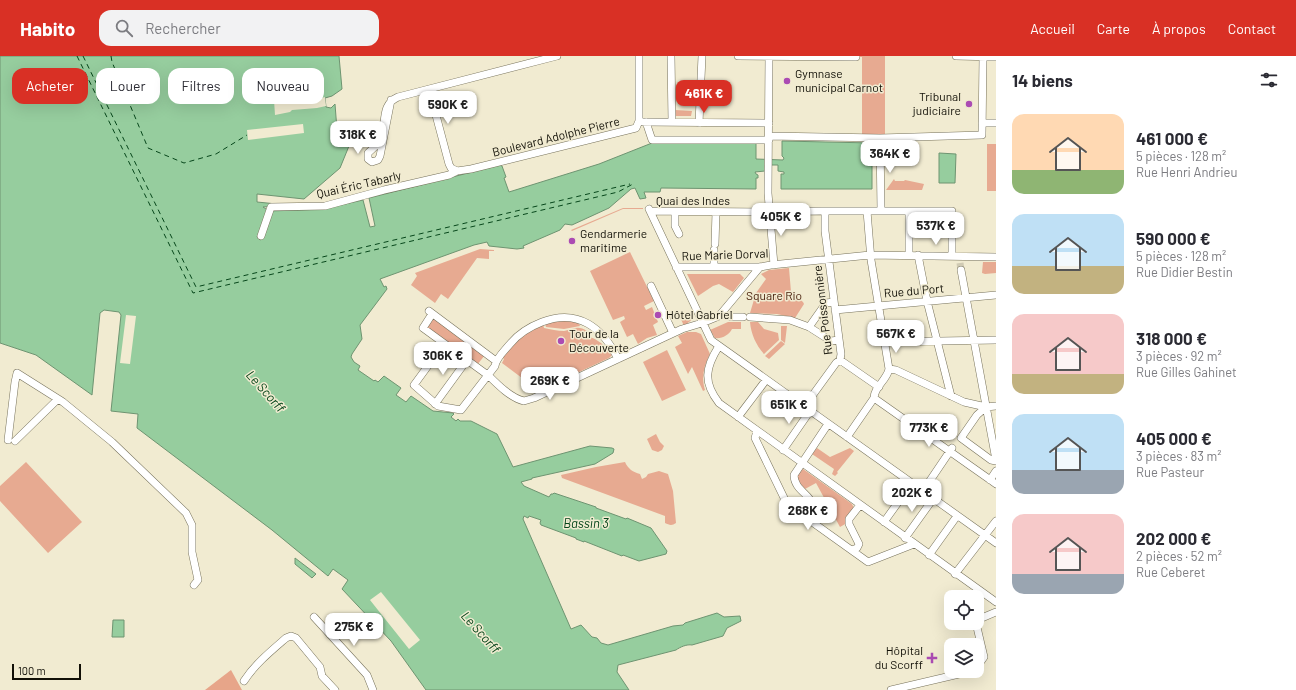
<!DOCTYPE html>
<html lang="fr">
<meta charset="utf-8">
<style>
:root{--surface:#fff;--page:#f2f2f3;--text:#2b2b33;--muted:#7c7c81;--accent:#d93025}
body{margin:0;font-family:Barlow,sans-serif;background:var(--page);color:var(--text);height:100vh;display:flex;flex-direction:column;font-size:15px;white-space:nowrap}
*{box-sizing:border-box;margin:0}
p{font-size:13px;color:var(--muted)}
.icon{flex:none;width:22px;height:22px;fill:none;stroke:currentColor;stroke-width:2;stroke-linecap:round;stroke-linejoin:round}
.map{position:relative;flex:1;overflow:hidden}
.drawer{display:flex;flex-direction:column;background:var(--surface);width:300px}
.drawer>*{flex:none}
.top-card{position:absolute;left:12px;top:12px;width:380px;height:36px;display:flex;gap:8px}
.fabs{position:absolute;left:944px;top:534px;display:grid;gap:8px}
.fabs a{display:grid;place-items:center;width:40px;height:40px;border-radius:8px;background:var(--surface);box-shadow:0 4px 16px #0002;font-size:20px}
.scale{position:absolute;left:12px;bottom:10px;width:69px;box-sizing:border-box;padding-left:4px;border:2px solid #121007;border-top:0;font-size:11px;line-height:14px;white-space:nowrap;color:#121007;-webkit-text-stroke:3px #f1ebd1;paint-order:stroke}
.price{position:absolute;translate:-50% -34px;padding:0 9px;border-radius:8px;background:#fff;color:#222;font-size:13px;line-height:26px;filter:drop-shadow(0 1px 2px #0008)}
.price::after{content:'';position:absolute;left:50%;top:24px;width:12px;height:9px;margin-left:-6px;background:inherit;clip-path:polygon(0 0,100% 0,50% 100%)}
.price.on{background:var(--accent);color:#fff}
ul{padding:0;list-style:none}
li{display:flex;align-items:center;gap:12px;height:100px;padding:0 16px}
li span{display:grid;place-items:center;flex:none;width:112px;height:80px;border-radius:12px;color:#555}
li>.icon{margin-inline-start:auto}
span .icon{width:48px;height:48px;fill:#fffc;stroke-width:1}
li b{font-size:17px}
h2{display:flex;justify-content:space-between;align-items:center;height:48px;padding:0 16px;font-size:17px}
.pill{padding:0 14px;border-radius:12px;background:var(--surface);box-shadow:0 4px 16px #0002;font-size:14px;line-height:36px}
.pill.on{background:var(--accent);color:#fff}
header{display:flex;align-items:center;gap:24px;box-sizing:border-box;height:56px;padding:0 20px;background:var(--accent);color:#fff}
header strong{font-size:19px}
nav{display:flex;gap:22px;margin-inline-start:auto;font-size:14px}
.search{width:280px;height:36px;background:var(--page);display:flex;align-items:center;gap:10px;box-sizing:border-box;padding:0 14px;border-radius:12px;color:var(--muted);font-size:15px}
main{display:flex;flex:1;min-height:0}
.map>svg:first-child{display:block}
</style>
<header>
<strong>Habito</strong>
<div class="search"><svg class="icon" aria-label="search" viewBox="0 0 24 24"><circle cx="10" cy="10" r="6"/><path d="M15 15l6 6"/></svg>Rechercher</div>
<nav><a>Accueil</a><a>Carte</a><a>À propos</a><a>Contact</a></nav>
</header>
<main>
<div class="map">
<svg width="996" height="634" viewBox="0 0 996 634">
<rect width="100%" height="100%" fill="#f1ebd1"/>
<path fill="#e7aa91" d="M856 0H885V81H862V1H856Z
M675 54 692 55 691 60H675Z
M987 88H996V135H987Z
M894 123 895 125H904L905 124 924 128 922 134H886Z
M623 152H643V153H623L572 175 571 174Z
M480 193 494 194V195H489V203L477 202 448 243 441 238 435 247 411 229 417 220 415 217Z
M630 196 654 245 644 250 646 254 652 251 658 266 653 269 657 279 647 282 638 288 633 278 627 281 620 266 625 263 624 260 613 264 590 215Z
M983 206H996V217L985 218 982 217Z
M789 212 791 236 803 246 804 248 795 262 777 258 750 257 756 237 766 223 761 218 769 214Z
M687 218H740L744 222 733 236 719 228 713 230 698 240Z
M693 255 694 262 684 270 680 261Z
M433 261 485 299 477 309 425 271Z
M567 263 577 264 580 270 564 273 546 271 545 268Z
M728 266H741V273H732C729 279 722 283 715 282L710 274Z
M750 266H758L764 273 778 277 779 284 764 298C756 289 751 278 750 266Z
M543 268 544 272C550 273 558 275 564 275 574 273 578 269 587 275L586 277 580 279 577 282 579 284C588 274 607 290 612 299L609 302 547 331 543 324 530 328 502 307 504 303 502 301 519 281Z
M781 270H787L785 287 781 284Z
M687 276H696L701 278 710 298C704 310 701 321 705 334L703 335 692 311 688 318 675 291 682 287 678 280Z
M781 285 785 288 769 303 765 300Z
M667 294 686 334 662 345 643 306Z
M656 378 660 386 664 390 662 394 658 396 652 394 647 383Z
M817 392 830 401 850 392 854 395 837 416 838 417 835 420 832 418 834 413 812 398Z
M26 406 82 466 48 497 0 445V430Z
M625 406C628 413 633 416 640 418L642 423 646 421 648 418 659 415 668 418 673 435 676 467C672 470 669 469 665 467V460L562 422 561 419 596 411Z
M803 413 852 448 854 452 847 467 840 471 816 427 805 433 798 425 796 421 801 414Z"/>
<path fill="#e7a589" d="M231 614 242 634H205Z"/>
<path fill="#96cd9e" stroke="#6e9471" d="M0 0H339L342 33 332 40 325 42 326 51 331 52 335 48 337 74 349 90 340 112 304 143 257 138V146L277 148V150L263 151 269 155 257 181 260 184 262 183 271 155 323 153 363 144 370 171 375 170 369 142 500 109 502 110 506 121 504 122 509 136 599 108 652 87 756 85V103L783 104 784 102 782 100V85L872 87V133H781V118H784V116L778 115V109H765V115L755 116 756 118 758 119V122H756V133L661 132 660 136H644L646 142 640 143 635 132 631 133 609 152 572 169 565 168 560 174 523 190 524 192 517 193 489 190 487 186 474 189 380 223 384 231 386 230 387 233 360 269 362 283 352 298 351 301 354 306 360 310 358 314 374 325 375 324 378 326 384 320 401 332 396 339 406 346 411 340 433 355 453 357 454 358 451 361 456 365 458 363 460 365H471L497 378 513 411 590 390 612 392 614 393 613 397 595 408 532 422V423L521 426 524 430 549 441 551 438H553L554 437 596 451V452L626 463 627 462 651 472 667 495 666 498 639 505 623 499 622 500 584 485V486L576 483V482L541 469 540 467 541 464 529 460 528 462 524 460 523 463 571 573 581 569 592 581 597 582 601 587 608 589 673 570 683 569 685 567 717 557 724 561 740 560 741 565 727 572 723 580 692 589C687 588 680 591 676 594L618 609 617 616 629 634H426L391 585 342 533 348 524 333 513 328 520 272 474 137 372 138 358 111 355 121 259 119 256 104 254 100 257 92 339 36 299 0 287Z
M939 97 956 98 955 127H939Z
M295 502 316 518 312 522 295 508Z
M113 564H124V581H112Z"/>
<path fill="#f1ebd1" d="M325 41 326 50 317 52 292 54 290 56 275 59 274 44 277 43V45L281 46V45L286 44V45L290 46 312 45Z
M303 68 304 77 248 84 247 74Z
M126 259 136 260 130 308 120 307Z
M381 536 420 584 409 593 370 544Z"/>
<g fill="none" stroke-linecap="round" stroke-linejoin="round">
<path stroke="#06461a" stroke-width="1" stroke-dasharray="5 4" stroke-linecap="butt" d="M77 0 193 237 618 136 633 128
M83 0 196 231 630 128
M111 0 112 6 148 92 184 107 216 98 247 79"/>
<path stroke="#d0cab3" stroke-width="7" stroke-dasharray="7 3.5" stroke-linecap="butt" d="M960 207 961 214"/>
<g stroke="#77725b" stroke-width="8">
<path id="minor" d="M671 0 672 66
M738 0 856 1V0
M769 0 768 137 774 209
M956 0 996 1
M429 33 449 108 451 112 457 115
M391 44 380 100 378 104 372 106 368 103V97C372 93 379 88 381 83 387 66 380 49 398 41L557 0
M643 66 769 67
M646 66 652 84H769
M699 67 702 0
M982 67H996
M769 80 880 82 982 79 983 1
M880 82 881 155
M649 153 711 284 996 487
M650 155 765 156 821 155H952V200
M825 155V175L841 298 840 304
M675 156V170L679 178
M261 180 271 151 325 150 384 134 449 119 457 115 471 113 636 72 639 65V0
M715 188 716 156
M909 199V155
M918 199 927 245 951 340
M676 211H760L771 209 870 199 996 201
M714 211V194
M961 214 996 404
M651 230 673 277
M835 254 996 239
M429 255 496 305
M432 258 423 272 489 320C498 329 511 342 524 345L534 342 682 273 702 267 719 260 760 211
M721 258 732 261H743
M750 261 790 264 809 271 831 285 839 284
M809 271 826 247 834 246
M884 286 996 284
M444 288 414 329 438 350 461 354 495 310C496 302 505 294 510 288 519 277 529 271 542 266 578 252 603 272 618 303
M719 290C705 312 703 326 719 347L996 546
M840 304 879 331
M889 313 896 314 964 346 986 351 996 350
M874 342 996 428
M435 348 467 304
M804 351 836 307 840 304
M986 351 977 359 961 382 991 404 996 405
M738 361 766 324
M757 375 755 382 787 448 868 506 914 488
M847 381 874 342C874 331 887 324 889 313L871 204 867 155
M8 384 15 326 17 317 63 346 112 386 186 457 192 469V496L198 524 194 529
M15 385 58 343
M783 394 810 355
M990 424 996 415
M923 435 952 392
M808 463C824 440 794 439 794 419L828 368
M884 466 912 427
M905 482 933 443
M852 494 857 492 859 488 849 468V463L860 449
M929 499 957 460
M955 518 996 465
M314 561 367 619 373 634
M977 564 996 556
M976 567 984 601 977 611
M244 625C255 608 271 595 286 582L291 580 296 582 320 611 322 620 335 634
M891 634 972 615"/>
</g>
<use href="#minor" stroke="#fff" stroke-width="7"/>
</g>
<g fill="#ab4bb3" stroke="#f1ebd1" stroke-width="1.5">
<circle cx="787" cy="25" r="4"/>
<circle cx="969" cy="48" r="4"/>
<circle cx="572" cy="185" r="4"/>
<circle cx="658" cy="259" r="4"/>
<circle cx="561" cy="285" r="4"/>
<path d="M930 596h4v4h4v4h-4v4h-4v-4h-4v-4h4z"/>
</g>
<g text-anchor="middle" stroke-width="3" stroke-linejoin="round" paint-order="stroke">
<g font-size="12" fill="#121007" stroke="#f1ebd1" text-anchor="start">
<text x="795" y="22">Gymnase<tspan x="795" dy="14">municipal Carnot</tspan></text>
<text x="961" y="45" text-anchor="end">Tribunal<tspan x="961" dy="14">judiciaire</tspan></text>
<text x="580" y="182">Gendarmerie<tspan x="580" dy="14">maritime</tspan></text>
<text x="666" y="263">Hôtel Gabriel</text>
<text x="569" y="282">Tour de la<tspan x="569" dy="14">Découverte</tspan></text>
<text x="923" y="599" text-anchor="end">Hôpital<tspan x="923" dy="14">du Scorff</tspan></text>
</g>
<g font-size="12" fill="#121007" stroke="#f1ebd1">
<text transform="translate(556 81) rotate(-14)" y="4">Boulevard Adolphe Pierre</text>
<text transform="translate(359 129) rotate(-13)" y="4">Quai Éric Tabarly</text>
<text x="693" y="149">Quai des Indes</text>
<text transform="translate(725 199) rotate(-2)" y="4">Rue Marie Dorval</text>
<text transform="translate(914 235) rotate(-5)" y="4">Rue du Port</text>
<text transform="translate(823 254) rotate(-97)" y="4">Rue Poissonnière</text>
</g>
<g font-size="12" fill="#451c08" stroke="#f1ebd1">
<text x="774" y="244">Square Rio</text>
</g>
<g font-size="13" font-style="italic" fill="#06461a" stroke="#f1ebd1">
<text transform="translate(266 335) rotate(48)" y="5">Le Scorff</text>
<text x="586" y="472">Bassin 3</text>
<text transform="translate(481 576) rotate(48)" y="5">Le Scorff</text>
</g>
</g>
</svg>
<div class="fabs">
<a><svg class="icon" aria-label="locate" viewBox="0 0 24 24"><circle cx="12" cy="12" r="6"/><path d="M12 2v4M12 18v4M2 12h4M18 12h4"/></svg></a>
<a><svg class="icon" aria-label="layers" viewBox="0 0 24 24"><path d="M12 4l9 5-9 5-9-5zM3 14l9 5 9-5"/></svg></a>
</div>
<div class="scale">100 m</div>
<b class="price on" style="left:704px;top:58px">461K €</b>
<b class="price" style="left:448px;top:69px">590K €</b>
<b class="price" style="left:358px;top:99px">318K €</b>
<b class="price" style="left:890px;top:118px">364K €</b>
<b class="price" style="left:781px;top:181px">405K €</b>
<b class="price" style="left:936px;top:190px">537K €</b>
<b class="price" style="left:896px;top:298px">567K €</b>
<b class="price" style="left:443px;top:320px">306K €</b>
<b class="price" style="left:550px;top:345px">269K €</b>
<b class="price" style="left:789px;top:369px">651K €</b>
<b class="price" style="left:929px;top:392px">773K €</b>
<b class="price" style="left:912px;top:457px">202K €</b>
<b class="price" style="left:808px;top:475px">268K €</b>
<b class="price" style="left:354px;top:591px">275K €</b>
<div class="top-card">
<a class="pill on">Acheter</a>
<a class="pill">Louer</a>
<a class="pill">Filtres</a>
<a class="pill">Nouveau</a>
</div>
</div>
<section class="drawer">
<h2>14 biens<svg class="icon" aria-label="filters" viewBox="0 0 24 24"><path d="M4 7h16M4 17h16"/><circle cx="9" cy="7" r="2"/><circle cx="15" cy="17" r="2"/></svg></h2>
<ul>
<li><span style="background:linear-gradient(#ffd9b3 70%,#8fb573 0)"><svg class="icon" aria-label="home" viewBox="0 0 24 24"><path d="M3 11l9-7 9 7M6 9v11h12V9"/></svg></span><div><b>461 000 €</b><p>5 pièces · 128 m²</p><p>Rue Henri Andrieu</p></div></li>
<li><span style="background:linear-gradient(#bfe0f5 65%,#c2b280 0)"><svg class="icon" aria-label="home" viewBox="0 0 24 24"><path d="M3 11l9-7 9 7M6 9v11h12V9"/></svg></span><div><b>590 000 €</b><p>5 pièces · 128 m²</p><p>Rue Didier Bestin</p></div></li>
<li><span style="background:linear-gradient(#f6c9c9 75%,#c2b280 0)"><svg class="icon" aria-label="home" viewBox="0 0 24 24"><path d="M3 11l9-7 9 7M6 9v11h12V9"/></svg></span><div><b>318 000 €</b><p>3 pièces · 92 m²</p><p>Rue Gilles Gahinet</p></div></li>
<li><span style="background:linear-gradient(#bfe0f5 70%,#9aa5b1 0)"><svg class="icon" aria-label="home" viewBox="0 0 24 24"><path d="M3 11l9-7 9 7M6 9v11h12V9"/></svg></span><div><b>405 000 €</b><p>3 pièces · 83 m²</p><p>Rue Pasteur</p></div></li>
<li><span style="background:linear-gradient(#f6c9c9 75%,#9aa5b1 0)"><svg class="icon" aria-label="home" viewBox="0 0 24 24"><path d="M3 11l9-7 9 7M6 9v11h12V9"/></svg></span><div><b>202 000 €</b><p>2 pièces · 52 m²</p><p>Rue Ceberet</p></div></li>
</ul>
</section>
</main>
